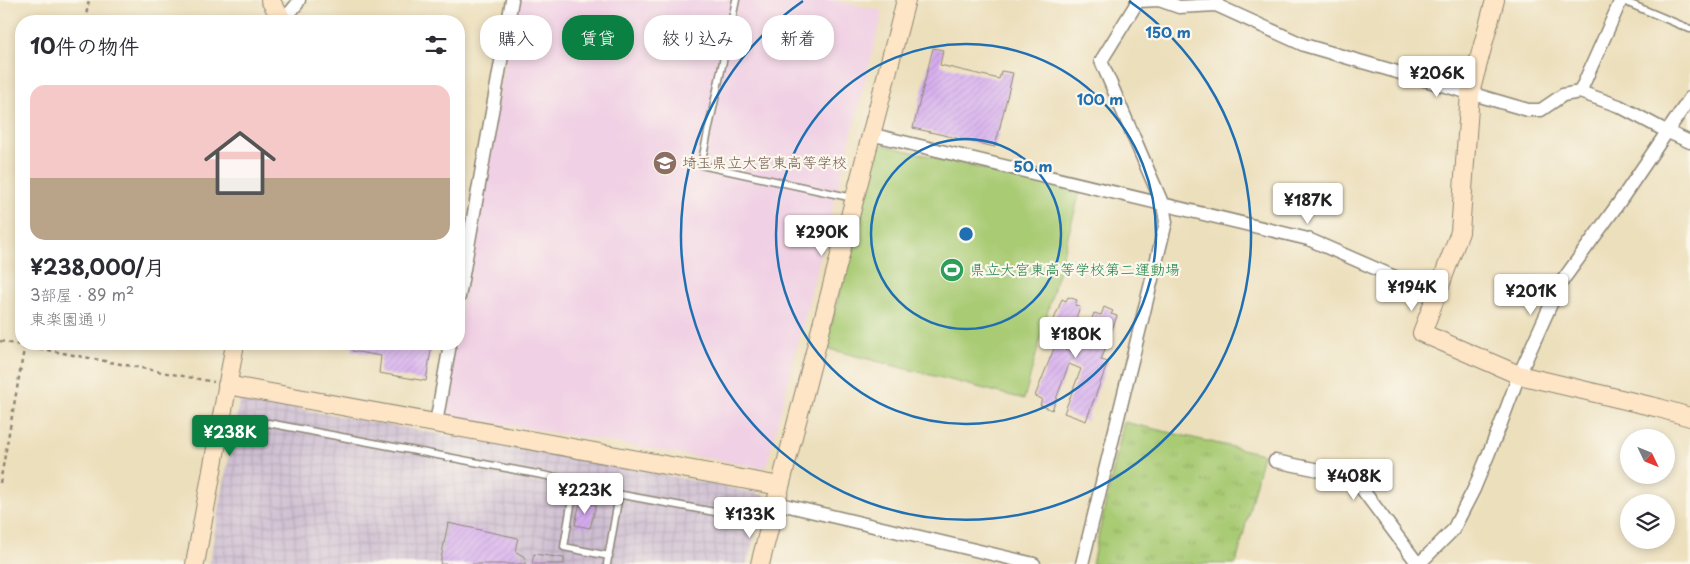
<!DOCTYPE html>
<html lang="ja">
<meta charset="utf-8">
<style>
:root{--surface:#fff;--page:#f7f7f7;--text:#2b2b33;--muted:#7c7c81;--line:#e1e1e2;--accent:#0b8043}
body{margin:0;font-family:"Playpen Sans","Klee One",sans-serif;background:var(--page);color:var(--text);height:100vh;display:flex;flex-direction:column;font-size:19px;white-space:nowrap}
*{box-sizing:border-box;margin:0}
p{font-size:16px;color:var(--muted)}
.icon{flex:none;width:28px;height:28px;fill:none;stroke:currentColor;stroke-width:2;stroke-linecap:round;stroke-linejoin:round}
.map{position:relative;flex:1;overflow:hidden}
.sheet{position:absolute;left:15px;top:15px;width:450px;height:335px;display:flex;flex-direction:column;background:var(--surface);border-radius:20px;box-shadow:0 2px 8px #0003}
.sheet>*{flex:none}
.guide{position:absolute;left:480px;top:15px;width:475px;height:45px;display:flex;gap:10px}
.needle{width:32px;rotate:133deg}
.controls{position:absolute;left:1620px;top:429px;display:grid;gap:10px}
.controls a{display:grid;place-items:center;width:55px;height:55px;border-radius:50%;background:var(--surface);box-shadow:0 2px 8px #0003;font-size:25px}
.price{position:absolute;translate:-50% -42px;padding:0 11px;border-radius:5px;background:#fff;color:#222;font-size:16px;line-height:32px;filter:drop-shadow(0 1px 2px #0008)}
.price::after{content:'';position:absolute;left:50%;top:30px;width:15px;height:11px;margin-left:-8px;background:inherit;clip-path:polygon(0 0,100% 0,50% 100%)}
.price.selected{background:var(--accent);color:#fff}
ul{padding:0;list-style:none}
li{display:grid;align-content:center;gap:10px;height:265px;padding:0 15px}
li+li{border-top:1px solid var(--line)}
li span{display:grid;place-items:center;height:155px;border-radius:15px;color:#555}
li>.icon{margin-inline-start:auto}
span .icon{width:90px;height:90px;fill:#fffc;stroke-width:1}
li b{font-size:21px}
h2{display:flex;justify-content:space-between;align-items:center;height:60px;padding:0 15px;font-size:21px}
.chip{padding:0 18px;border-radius:20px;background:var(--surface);box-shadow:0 2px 8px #0003;font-size:18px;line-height:45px}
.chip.selected{background:var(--accent);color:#fff}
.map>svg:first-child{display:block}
</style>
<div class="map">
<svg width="1690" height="564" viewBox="0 0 1690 564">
<defs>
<pattern id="industrial-grid" width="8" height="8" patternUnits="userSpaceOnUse" patternTransform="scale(1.25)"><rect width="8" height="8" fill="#cebed1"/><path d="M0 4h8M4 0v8" fill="none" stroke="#b1a3b4"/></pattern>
<pattern id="grass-tufts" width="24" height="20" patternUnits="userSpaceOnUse" patternTransform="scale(1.25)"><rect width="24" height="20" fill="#a9cb73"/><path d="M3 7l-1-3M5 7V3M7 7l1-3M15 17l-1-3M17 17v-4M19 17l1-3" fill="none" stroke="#92ae64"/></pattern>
<pattern id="building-hatch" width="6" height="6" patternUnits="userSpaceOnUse" patternTransform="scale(1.25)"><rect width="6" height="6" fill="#d5abef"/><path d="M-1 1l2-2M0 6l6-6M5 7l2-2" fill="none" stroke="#b793cd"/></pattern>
</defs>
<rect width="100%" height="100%" fill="#fbf7ec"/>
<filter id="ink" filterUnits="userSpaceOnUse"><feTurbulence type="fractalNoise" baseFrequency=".02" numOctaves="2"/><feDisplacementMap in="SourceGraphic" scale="10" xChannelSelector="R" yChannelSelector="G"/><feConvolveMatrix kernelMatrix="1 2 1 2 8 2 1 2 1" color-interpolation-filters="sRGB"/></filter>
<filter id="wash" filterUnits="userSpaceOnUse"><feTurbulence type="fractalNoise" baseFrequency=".0096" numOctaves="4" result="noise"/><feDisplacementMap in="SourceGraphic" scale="20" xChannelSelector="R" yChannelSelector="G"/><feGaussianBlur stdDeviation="1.12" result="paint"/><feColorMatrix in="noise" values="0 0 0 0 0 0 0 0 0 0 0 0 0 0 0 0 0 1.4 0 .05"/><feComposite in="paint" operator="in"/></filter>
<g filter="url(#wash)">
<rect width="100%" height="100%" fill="#ecdfbc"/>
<path fill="#f0d0e4" d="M516 0H832L883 11 766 468 441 414 454 344H459V315Z"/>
<path fill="url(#industrial-grid)" d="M240 398 660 474 765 495 747 564H209Z"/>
<path fill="url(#grass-tufts)" stroke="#6a7b4f" d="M1124 422 1263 454 1236 564H1092Z"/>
<path fill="#a9cb73" stroke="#6a7b4f" d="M879 144 1080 192 1024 399 825 348Z"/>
<g id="blocks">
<path fill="url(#building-hatch)" d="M933 48 943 50 940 65 999 79 1001 71 1013 73 995 147 913 128Z
M459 177H462L460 190H459Z
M1068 297 1077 300 1075 305 1080 307 1065 349 1079 354 1094 313 1101 315 1104 307 1113 311 1111 314 1117 316 1101 360 1108 362 1086 421 1064 413 1081 369 1069 364 1052 410 1040 405 1042 399 1035 396 1055 346 1045 343 1062 299 1066 301Z
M353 344H432L426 381 379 373 381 356 352 351Z
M580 502 596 505 590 528 575 525Z
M448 523 518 538 515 551 526 558 525 564H440Z
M534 554 564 558V564H532Z"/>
</g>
</g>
<g filter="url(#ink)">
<use href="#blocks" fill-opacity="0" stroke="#8c8574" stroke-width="1"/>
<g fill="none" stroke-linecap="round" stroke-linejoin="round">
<g stroke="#8c8574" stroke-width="9">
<path id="lane" d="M736 0 701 165 853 198
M1621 0 1690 29
M223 423 257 429 268 423 611 488 617 494 769 522
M575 481 564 547 609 556
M607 564 619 495"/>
</g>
<g stroke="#8c8574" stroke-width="15">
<path id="street" d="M1159 0 1179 7 1216 5
M1217 0 1216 5 1304 45 1528 110H1541L1563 95 1580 92 1619 106 1668 132 1690 142
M283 21 297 4 299 0
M1580 92 1621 0
M870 134 1308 239 1436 295
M459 297 512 0
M436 423 450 344
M1275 461 1353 477 1418 564
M776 503 1034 564
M1082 564 1166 222 1163 205 1101 61 1138 1 1158 0
M1419 564 1453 530 1474 489 1500 426 1519 375 1560 284 1618 204 1690 98"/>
</g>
<g stroke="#8c8574" stroke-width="20">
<path id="secondary" d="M270 0 283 21
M1495 0 1470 93 1460 232 1422 333 1519 375 1659 408 1690 417
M227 385 780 486
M195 564 235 344
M760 564 906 0"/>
</g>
<path stroke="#8c8574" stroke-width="2.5" stroke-dasharray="4 4" stroke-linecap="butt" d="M85 21 89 0
M0 341 214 382
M0 483 25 344"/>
<use href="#lane" stroke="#fff" stroke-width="6"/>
<use href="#street" stroke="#fff" stroke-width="12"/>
<use href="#secondary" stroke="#fde5c5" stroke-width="18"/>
</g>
</g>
<g fill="none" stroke="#1f6fb2" stroke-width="2.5">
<circle cx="966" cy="234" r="95"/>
<circle cx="966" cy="234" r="190"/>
<path d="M1129 1A285 285 0 1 1 803 1"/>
</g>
<defs>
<g id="school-disc" transform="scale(1.25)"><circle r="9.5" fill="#8d6e63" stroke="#fbf7ec"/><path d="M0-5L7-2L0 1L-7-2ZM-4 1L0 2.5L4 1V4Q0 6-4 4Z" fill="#fff"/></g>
<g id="stadium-disc" transform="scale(1.25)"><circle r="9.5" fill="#2e9e5b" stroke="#fbf7ec"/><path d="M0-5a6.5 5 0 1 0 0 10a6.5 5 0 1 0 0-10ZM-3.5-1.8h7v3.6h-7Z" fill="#fff"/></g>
</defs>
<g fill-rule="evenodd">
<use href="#school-disc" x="665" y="163"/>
<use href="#stadium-disc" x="952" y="270"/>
</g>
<g text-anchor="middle" stroke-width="4.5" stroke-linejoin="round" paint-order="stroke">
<g font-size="15" fill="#785e54" stroke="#fbf7ec" text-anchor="start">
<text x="682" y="168">埼玉県立大宮東高等学校</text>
</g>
<g font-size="15" fill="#27864d" stroke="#fbf7ec" text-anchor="start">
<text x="970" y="275">県立大宮東高等学校第二運動場</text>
</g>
</g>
<circle cx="966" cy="234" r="8" fill="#1f6fb2" stroke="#fbf7ec" stroke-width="2.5"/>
<g font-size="15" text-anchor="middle" font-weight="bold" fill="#1f6fb2" stroke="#fbf7ec" stroke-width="4.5" stroke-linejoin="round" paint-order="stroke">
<text x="1168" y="38">150 m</text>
<text x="1100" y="105">100 m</text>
<text x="1033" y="172">50 m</text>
</g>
</svg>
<div class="controls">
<a><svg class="needle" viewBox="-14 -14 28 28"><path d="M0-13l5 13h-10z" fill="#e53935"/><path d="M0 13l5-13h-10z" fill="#7c7c81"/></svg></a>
<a><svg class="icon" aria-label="layers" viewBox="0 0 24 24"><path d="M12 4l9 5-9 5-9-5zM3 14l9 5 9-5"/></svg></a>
</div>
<b class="price" style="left:1437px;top:98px">¥206K</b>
<b class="price" style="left:1308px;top:225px">¥187K</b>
<b class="price" style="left:822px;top:257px">¥290K</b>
<b class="price" style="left:1412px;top:312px">¥194K</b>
<b class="price" style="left:1531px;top:316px">¥201K</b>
<b class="price" style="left:1076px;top:359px">¥180K</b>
<b class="price selected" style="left:230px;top:457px">¥238K</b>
<b class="price" style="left:1354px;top:501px">¥408K</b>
<b class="price" style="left:585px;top:515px">¥223K</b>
<b class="price" style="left:750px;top:539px">¥133K</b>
<div class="guide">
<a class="chip">購入</a>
<a class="chip selected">賃貸</a>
<a class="chip">絞り込み</a>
<a class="chip">新着</a>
</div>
<section class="sheet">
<h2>10件の物件<svg class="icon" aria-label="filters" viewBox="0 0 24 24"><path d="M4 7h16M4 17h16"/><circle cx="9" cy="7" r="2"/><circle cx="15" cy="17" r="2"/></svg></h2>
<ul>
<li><span style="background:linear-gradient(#f6c9c9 60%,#b9a48a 0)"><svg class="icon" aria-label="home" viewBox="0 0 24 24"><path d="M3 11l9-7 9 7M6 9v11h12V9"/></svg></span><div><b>¥238,000/月</b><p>3部屋 · 89 m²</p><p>東楽園通り</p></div></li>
</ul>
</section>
</div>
